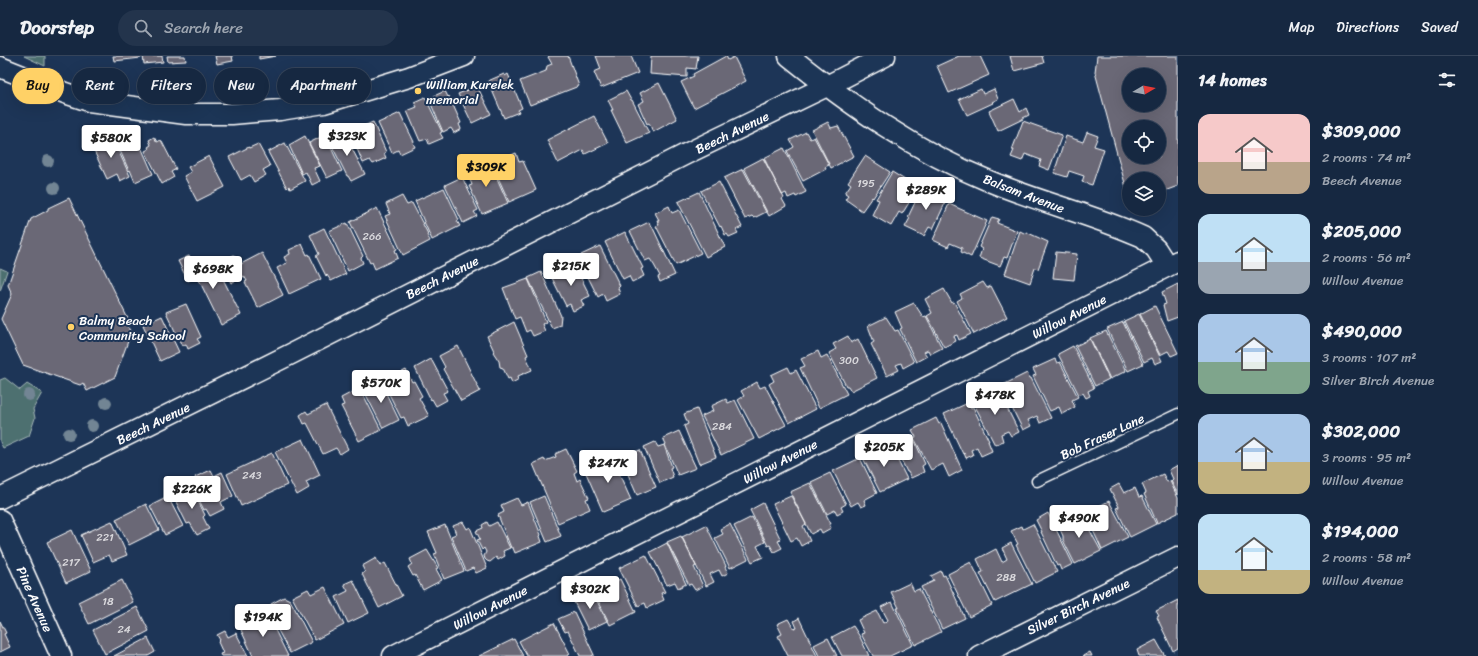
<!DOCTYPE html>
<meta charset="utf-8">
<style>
:root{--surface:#162841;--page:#23344c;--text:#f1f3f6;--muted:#9ea6b1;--line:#35445a;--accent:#ffd166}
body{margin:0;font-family:Sriracha,sans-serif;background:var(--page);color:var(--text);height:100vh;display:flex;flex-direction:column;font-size:15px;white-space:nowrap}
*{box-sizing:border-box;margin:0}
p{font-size:13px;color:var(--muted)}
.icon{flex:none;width:22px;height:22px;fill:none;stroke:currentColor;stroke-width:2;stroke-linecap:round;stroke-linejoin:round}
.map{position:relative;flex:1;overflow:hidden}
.side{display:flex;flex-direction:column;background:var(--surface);width:300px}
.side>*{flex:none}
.top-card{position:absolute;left:12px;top:12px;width:380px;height:36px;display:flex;gap:8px}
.needle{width:26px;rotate:80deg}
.fabs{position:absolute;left:1122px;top:12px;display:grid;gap:8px}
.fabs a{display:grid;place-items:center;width:44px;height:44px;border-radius:50%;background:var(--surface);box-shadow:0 4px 16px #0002,0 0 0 1px var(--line);font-size:20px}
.price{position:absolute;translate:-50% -34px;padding:0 9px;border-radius:4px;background:#fff;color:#222;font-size:13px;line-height:26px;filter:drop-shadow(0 1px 2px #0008)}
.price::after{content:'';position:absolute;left:50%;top:24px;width:12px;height:9px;margin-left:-6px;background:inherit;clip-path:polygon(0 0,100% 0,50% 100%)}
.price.active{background:var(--accent);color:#111}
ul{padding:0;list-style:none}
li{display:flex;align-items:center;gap:12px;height:100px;padding:0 20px}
li span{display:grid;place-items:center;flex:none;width:112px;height:80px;border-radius:12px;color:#555}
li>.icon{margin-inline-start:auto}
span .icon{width:48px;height:48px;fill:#fffc;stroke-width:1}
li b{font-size:17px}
h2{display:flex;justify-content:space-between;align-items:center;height:48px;padding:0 20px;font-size:17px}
.chip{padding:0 14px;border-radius:18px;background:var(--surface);box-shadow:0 4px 16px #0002,0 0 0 1px var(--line);font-size:14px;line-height:36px}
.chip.active{background:var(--accent);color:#111}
header{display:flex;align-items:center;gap:24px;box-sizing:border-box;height:56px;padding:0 20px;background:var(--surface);border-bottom:1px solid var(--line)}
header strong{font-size:19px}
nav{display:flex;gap:22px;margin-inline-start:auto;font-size:14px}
.search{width:280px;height:36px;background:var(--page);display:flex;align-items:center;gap:10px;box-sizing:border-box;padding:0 14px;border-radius:22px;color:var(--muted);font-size:15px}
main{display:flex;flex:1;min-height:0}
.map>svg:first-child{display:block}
</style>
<header>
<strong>Doorstep</strong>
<div class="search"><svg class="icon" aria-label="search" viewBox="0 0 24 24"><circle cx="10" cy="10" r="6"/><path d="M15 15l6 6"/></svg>Search here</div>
<nav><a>Map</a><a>Directions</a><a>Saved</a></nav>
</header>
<main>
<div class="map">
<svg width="1178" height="600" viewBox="0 0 1178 600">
<rect width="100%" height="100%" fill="#1d3557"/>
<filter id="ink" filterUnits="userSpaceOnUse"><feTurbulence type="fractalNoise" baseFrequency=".025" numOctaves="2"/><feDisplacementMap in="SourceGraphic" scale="8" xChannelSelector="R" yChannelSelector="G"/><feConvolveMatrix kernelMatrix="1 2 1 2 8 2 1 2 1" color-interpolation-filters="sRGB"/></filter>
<g filter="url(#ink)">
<path fill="#4e7070" stroke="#a6b8b8" d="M24 0H45V10Z
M0 212 7 215 0 235Z
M5 322 20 334 27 328 42 337 33 353 35 362 29 380 3 392 0 386V324Z"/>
<path fill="#6b6776" stroke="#fff" fill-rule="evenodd" d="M113 0H141V2L114 5Z
M143 0H162L163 6 144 8Z
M167 0H185L186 5 168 6Z
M215 0H232L233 5 217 8Z
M259 0H276L259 3Z
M549 0H568L579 30 530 49 520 25 546 15 547 10 552 8 548 1Z
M596 0H631L638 17 601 32 594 16 601 13Z
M651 0H698L696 13 687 12V21L650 18Z
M726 0 728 4 734 1 746 25 694 52 681 26 694 20 693 18Z
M959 0H980L989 19 949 37 937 10Z
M1010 0H1042L1044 7 1014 15Z
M1097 0H1178V130L1159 137V123H1129V136L1127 135 1095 16ZM1129 19H1159V49H1129ZM1129 71H1159V101H1129Z
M504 18 505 20 508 18 522 52 518 54 519 56 504 62 488 25Z
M659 27 677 63 653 76 649 67 647 68 638 48 644 45 640 37Z
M477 30 491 58 472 67 458 38Z
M981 33 983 38 994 33 998 43 992 46 993 47 967 59 959 43Z
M445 35 448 41 449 40 461 67 459 68 461 73 454 77 451 72 443 76 431 48 436 45 434 40Z
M626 35 631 44H632L649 77 627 87 611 54H613L608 44Z
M425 41 442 76 440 77 443 82 429 88 427 83 420 85 407 55 417 51 414 46Z
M1014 43 1020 56 1026 52 1029 59 1023 62V63L998 75 989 55Z
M400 57 414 86 413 87 415 91 400 98 398 94 392 97 378 67Z
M594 60 608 87 585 98 583 94 558 107 547 84Z
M1023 65 1062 79 1049 114 1039 110 1041 104 1025 98 1022 105 1011 101 1014 94H1012Z
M373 66 386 96 384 97 386 102 373 108 370 104 363 107 350 76Z
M828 66 831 72 838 70 854 100 831 112 812 74Z
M806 76 810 83 814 81 829 109 825 111 826 113 803 125 787 95 794 91 790 84Z
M1087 76 1098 80 1094 90 1104 93 1092 129 1082 126 1084 120 1069 115 1067 121 1054 117 1066 80 1083 86Z
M344 77 365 118 351 125 348 120H347L329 84Z
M128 79 131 85 137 82 153 118 135 126 130 114 129 115 118 90 124 88 121 82Z
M325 79 342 115 327 122 309 87Z
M108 80 109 85 113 83 130 120 120 125 117 118 107 123 94 95 97 93 94 87Z
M305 80 320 110 314 112 320 125 312 129 306 116 302 118 289 89Z
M154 81 157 86 161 84 176 113 171 116 174 121 162 128 145 95 149 93 148 91 151 89 149 84Z
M285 87 305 125 290 133 289 130 287 132 268 96Z
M258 88 270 110 263 114 266 119 254 126 250 119 241 124 229 101 249 91V92Z
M784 92 806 136 796 141 795 139 788 142 786 137 782 139 764 102Z
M516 97 519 106 523 105 536 134 509 146 496 117 499 116 494 107Z
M209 100 225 131 197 145 184 120 191 116 188 111Z
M865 100 890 116 873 142 872 141 862 155 845 143 848 139 845 137 851 128 848 126Z
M763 102 784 142 782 143 786 150 769 160 744 112Z
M483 105 485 111 488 110 492 119 495 118 508 147 482 158 469 130 472 129 466 113Z
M743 113 766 156 754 162 752 160 745 163 724 122Z
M892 116 918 132 902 158 899 156 891 170 872 159 879 144 876 143Z
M462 121 478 154 474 156 477 160 463 167 445 129Z
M719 126 742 171 736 174 738 177 729 181 727 178 725 179 721 170 720 171 701 135Z
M926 130 948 141 933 173 929 171 924 180 905 171 910 162 908 161 921 134 924 135Z
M444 132 459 164 457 165 460 170 432 184 415 145Z
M699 136 725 191 706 201 678 146Z
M402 140 407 149 412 147 428 178 427 179 430 185 403 199 385 160 390 158 386 148Z
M69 142 129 265 126 267 131 277 115 321 87 335 83 327 80 329 23 309 1 263 12 238 8 229 31 163 48 154V152Z
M949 148 987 165 971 201 961 196 962 192 950 187 948 191 933 184Z
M669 150 672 157 679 154 701 197 676 209 656 170 659 169 657 164H659L655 157Z
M377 152 397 193 395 194 398 202 375 213 372 206 370 207 350 166Z
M992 161 999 163 997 167 1017 175 1007 202 1004 201 1000 210 979 202 982 193 979 191Z
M649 166 651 171 652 170 675 219 660 226 658 221 660 220 654 209 650 203 645 205 630 175Z
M347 167 363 200 361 202 363 207 348 215 329 175Z
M324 172 346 218 331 225 327 219 326 220 316 200 319 198 310 179Z
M1020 175 1026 178V176L1048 186 1038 213 1035 212 1030 227 1005 218Z
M625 176 643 212 641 213 644 220 632 226 629 220 623 223 605 186Z
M302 188 307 199 309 198 321 223 289 238 277 212 287 207 284 201 290 198 289 194Z
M600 190 620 230 618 232 620 238 606 245 603 238 598 241 580 205 583 204 581 199Z
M1056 196 1077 198 1074 224 1053 222Z
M262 197 283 239 258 252 245 226 247 225 244 220 231 227 221 206 234 199 239 209Z
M189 200 197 216 215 207 241 259 221 269 197 220 188 225 178 205Z
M574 208 590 240 581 244 584 250 573 255 570 248 566 250 551 220Z
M541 216 561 260 560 269 552 272 528 222Z
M528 223 546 266 542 268 545 275 533 280 530 274 526 276 520 261 515 263 503 232Z
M983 226 987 232 991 230 1007 261 974 278 957 245 962 242 960 238Z
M1178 228V261L1167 265 1163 249 1166 248 1162 236Z
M944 233 952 247 954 246 971 278 959 284 957 279 954 280 956 285 944 291 927 260 932 257 925 243Z
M914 247 923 261 926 260 942 292 930 298 928 294 924 296 927 300 916 306 900 273 902 272 895 256Z
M186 248 201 281 197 283 200 287 188 293 186 288 182 290 166 256Z
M1155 250 1178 297 1171 300 1168 295 1160 299 1140 258Z
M1139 258 1162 305 1155 308 1152 302 1144 306 1124 265Z
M162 260 179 296 160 305 143 269Z
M886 261 895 275 898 274 914 306 903 312 901 307 896 309 899 314 887 320 871 288 874 286 868 270Z
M514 266 528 299 526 300 532 314 518 320 519 323 512 327 510 322 508 323 503 312 500 311 499 305 493 296 494 295 487 280Z
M1123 266 1143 308 1128 315 1107 273Z
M1106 275 1126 315 1110 323 1090 282Z
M848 280 851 287 858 283 877 322 851 335 848 330H846L829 297 836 293 833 288Z
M1090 283 1109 323 1095 330 1075 290Z
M458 290 480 335 461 345 443 313 445 311 439 300Z
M1073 290 1094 332 1088 335 1090 340 1086 342 1083 337 1079 339 1058 298Z
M818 295 821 302 827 299 847 338 819 352 800 312 805 310 801 303Z
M431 303 448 335 443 337 447 344 436 350 432 343 431 344 415 312Z
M1055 303 1057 307 1060 306 1078 341 1072 344 1075 351 1062 358 1059 351 1050 355 1033 320 1036 319 1033 313Z
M788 311 791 317 796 314 816 353 789 367 769 328 774 325 771 319Z
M406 314 412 326 414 325 422 340 419 342 429 360 408 370 404 361 401 362 385 330 387 329 385 325Z
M1027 317 1030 322H1031L1051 362 1040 367 1037 360 1028 364 1031 370 1023 374 1004 336 1006 335 1003 329Z
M376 324 378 329 381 327 399 364 383 372 362 331Z
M757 326 760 332 765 330 786 369 759 383 738 344 744 340 741 335Z
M360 332 381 374 359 385 341 350 344 349 341 342Z
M997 332 1019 376 1011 380 1008 375 1001 378 1003 385 995 389 975 350H976L973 344Z
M726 343 728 347 735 344 754 383 721 399 702 360 713 355 711 350Z
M968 347 971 352 973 351 989 385H988L992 395 981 400 977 391 971 394 973 399 966 402 964 397 963 398 944 358Z
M326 349 348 393 340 398 336 392 323 398 307 367 304 368 300 359 306 355 308 358Z
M697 353 716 401 699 408 684 370 688 368 684 358Z
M936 362 939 368 941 367 962 414 949 421 943 408 931 414 914 382 916 381 912 374Z
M679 375 696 412 678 419 665 389 666 388 663 382Z
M901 381 904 386 913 381 925 408 922 410 924 416 911 422 908 416H907L892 385Z
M303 383 320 419 306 426 309 432 297 439 275 396Z
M655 386 658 391 664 389 672 411 670 412 673 421 660 427 644 391Z
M889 387 907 423 880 436 862 400Z
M566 393 577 415 574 417 577 425 580 423 589 442 586 443 590 453 558 467 533 408 544 403 545 405 556 401 555 398Z
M640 394 656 431 637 439 624 409H626L623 401Z
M272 397 287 429 241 450 227 418Z
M603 401 606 407 613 404 631 444 603 456 586 417 593 414 590 406Z
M860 402 877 437 864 444 866 449 861 451 858 446 851 450 833 415Z
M1178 409V439L1171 425 1173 423 1169 414Z
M211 414 214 420 222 416 233 440 221 446 224 453 210 460 206 453 204 454 192 430 198 427 195 421Z
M830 417 846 448 841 451 843 455 837 458 835 454 827 458 811 426Z
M1163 418 1167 426 1170 425 1178 442V457L1157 467 1144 438 1146 437 1142 428Z
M810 427 831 468H829L831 472 822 477 820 473 811 478 790 436Z
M1119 428 1124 437 1135 432 1139 441 1142 440 1156 468 1130 481 1116 452 1119 451 1110 433Z
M191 431 205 459 203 461 209 473 197 479 190 467 187 468 173 440Z
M544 440 561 480 547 486 530 446Z
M791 440 806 468 803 470 810 485 801 490 797 482 791 485 773 448Z
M168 441 183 470 165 479 150 450Z
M517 442 521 449 528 446 541 479 540 480 542 486 515 497 513 492H511L498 459 504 456 501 449Z
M1109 445 1128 481 1102 494 1085 457Z
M763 447 781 484 778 485 782 492 774 496 770 489 768 490 750 454Z
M146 448 159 474 129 489 116 463Z
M1048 457 1073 508 1061 514 1059 509 1057 510 1041 476H1042L1036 464Z
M1081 458 1101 495 1075 508 1063 484V480L1058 469Z
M752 461 765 486 757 490 763 501 752 506 734 470Z
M112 465 127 499 112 505 109 499 93 506 81 479Z
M463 466 467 473 470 471 487 512 476 517 473 512 466 515 451 480 456 478 453 470Z
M487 466 489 470 497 466 510 492 503 495 505 500 498 504 496 501 490 506 487 505 485 503 484 500 486 496 484 492 482 494 477 484 480 483 476 475 483 472 482 469Z
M730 468 748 503 730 512 715 482 723 478 720 473Z
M1033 468 1057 516 1035 527 1016 489 1018 488 1011 475 1022 470 1023 473Z
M445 469 464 515 444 523 434 498 437 497 428 476Z
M706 469 726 510 725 511 728 517 722 520 719 514 710 518 714 526 706 530 682 481Z
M72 474 91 515 66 527 47 486Z
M681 480 696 510 694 511 703 530 695 534 691 528 689 529 667 486Z
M667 487 686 528 678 532 675 526 667 529 650 496Z
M1011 487 1032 528 995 546 980 517 983 516 977 503 996 493 1002 506 1007 503 1002 492Z
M427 494 438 512 436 513 442 524 423 534 415 519 413 520 408 511 412 508 410 503Z
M646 499 665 536 661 537 664 544 647 552 645 547 638 550 619 512Z
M376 502 380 510 385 507 402 540 379 552 362 518 365 516 362 510Z
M971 506 992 549 969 561 948 518Z
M941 515 943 520 945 519 965 562 942 573 921 531 934 525 931 520Z
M620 523 636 556 610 569 594 536Z
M122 524 133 546 89 568 78 546Z
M353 524 369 557 348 567 336 541 348 535 344 528Z
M910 527 914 535 919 533 941 576 915 589 897 552H899L891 536Z
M325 531 344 569 315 584 292 541 308 533 311 538Z
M592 535 607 565 588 574 573 544Z
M284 541 290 544 294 551 312 586 290 597 272 563 273 562 270 552 271 548Z
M1178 544V592L1173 595 1160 568 1157 561 1159 560 1156 555Z
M892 546 913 589 890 600H873L861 578 864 577 858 564 877 555 883 567 888 564 881 551Z
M137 551 149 575 105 598 93 574Z
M266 556 288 600H253L241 574 243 573 240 568 247 565 249 571 261 565 258 559Z
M574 556 594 599 591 600H580L568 575 565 576 558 563Z
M799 562 817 600H788L778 580 782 578 777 568 788 563 794 573 797 572 794 565Z
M0 565 6 577 4 578 10 591 0 596Z
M554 567 570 598 567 600H527L519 585Z
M853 570 860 581 869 600H842L832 581Z
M225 575 228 581 236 577 248 600H221L220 598 223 597 218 586 220 584 217 579Z
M148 582 155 596 148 600H114Z
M828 582 837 600H819L814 589Z
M514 583 523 600H479Z
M1156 584 1165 600H1139L1137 594Z
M1090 596 1092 600H1083Z"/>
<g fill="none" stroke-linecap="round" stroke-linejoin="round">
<g stroke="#fff" stroke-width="13">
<path id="lane" d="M1037 425 1178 358"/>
</g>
<g stroke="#fff" stroke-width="23">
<path id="street" d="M789 0C850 49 915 95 989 125 1039 146 1094 159 1143 181L1156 193 1167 210
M0 11 65 37 89 45 186 58H232L280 54 324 47 409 21 464 0
M0 442 291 298 686 98 827 30 885 0
M0 464 61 600
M393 600 1178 205
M979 600 1178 501"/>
</g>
<use href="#lane" stroke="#1d3557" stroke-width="10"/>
<use href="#street" stroke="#1d3557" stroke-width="20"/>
</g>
<g fill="#728594">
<circle cx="48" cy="105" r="6"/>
<circle cx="54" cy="132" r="6"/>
<circle cx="29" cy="339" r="6"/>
<circle cx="106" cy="347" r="6"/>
<circle cx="92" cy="370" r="6"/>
<circle cx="69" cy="378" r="6"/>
</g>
</g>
<g fill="#ffd166" stroke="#1d3557" stroke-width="1.5">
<circle cx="418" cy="35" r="4"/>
<circle cx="71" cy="271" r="4"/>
</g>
<g text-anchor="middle" stroke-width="4" stroke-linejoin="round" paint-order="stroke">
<g font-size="11" fill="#dad9dd">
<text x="866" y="131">195</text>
<text x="372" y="184">266</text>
<text x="849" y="308">300</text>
<text x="722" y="374">284</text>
<text x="252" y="423">243</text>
<text x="105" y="485">221</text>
<text x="71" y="510">217</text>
<text x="1006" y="525">288</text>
<text x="108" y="549">18</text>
<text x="124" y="577">24</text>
</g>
<g font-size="13" fill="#fff" stroke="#1d3557" text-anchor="start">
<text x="426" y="33">William Kurelek<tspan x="426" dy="15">memorial</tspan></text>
<text x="79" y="269">Balmy Beach<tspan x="79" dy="15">Community School</tspan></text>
</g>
<g font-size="13" fill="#fff" stroke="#1d3557">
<text transform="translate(732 76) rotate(-26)" y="5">Beech Avenue</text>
<text transform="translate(1024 137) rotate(21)" y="5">Balsam Avenue</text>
<text transform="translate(442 221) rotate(-27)" y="5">Beech Avenue</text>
<text transform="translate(1069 260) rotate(-27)" y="5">Willow Avenue</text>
<text transform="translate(153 367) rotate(-26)" y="5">Beech Avenue</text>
<text transform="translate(1102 380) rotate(-25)" y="5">Bob Fraser Lane</text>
<text transform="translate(780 405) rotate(-27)" y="5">Willow Avenue</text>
<text transform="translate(35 543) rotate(66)" y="5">Pine Avenue</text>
<text transform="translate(1078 550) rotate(-26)" y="5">Silver Birch Avenue</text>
<text transform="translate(490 551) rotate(-27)" y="5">Willow Avenue</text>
</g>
</g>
</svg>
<div class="fabs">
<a><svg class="needle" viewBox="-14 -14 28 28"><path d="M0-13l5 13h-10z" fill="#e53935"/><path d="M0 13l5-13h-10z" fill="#9ea6b1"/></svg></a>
<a><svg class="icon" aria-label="locate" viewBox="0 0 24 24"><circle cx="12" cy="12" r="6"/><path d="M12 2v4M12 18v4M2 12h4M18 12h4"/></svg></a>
<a><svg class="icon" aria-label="layers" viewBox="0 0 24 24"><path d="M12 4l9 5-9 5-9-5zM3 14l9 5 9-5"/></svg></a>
</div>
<b class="price" style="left:347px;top:101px">$323K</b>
<b class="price" style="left:111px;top:103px">$580K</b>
<b class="price active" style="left:486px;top:132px">$309K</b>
<b class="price" style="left:926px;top:155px">$289K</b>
<b class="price" style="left:571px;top:231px">$215K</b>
<b class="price" style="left:213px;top:234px">$698K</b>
<b class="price" style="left:381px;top:348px">$570K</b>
<b class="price" style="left:995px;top:360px">$478K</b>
<b class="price" style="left:884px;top:412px">$205K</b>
<b class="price" style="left:608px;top:428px">$247K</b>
<b class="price" style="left:192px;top:454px">$226K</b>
<b class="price" style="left:1079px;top:483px">$490K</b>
<b class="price" style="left:590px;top:554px">$302K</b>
<b class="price" style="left:263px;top:582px">$194K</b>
<div class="top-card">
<a class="chip active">Buy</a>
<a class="chip">Rent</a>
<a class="chip">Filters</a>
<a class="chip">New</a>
<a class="chip">Apartment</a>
</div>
</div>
<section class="side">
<h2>14 homes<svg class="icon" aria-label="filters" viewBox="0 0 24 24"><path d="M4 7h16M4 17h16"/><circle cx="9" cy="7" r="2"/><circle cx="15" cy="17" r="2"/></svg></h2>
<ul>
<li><span style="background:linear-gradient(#f6c9c9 60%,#b9a48a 0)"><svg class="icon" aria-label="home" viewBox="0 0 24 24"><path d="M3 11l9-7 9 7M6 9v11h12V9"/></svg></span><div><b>$309,000</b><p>2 rooms · 74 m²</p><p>Beech Avenue</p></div></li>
<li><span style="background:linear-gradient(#bfe0f5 60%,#9aa5b1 0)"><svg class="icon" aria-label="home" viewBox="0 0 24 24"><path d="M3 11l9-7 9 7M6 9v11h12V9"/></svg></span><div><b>$205,000</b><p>2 rooms · 56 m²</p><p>Willow Avenue</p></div></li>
<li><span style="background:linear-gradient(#a9c7e8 60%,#7fa58c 0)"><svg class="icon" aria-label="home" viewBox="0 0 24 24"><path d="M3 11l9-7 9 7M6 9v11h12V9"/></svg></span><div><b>$490,000</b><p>3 rooms · 107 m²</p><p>Silver Birch Avenue</p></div></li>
<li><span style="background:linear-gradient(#a9c7e8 60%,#c2b280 0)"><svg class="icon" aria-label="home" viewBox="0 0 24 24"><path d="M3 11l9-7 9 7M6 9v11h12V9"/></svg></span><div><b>$302,000</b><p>3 rooms · 95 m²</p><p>Willow Avenue</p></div></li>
<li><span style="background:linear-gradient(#bfe0f5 70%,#c2b280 0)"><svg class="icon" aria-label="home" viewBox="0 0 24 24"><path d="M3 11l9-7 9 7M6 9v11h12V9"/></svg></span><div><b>$194,000</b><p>2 rooms · 58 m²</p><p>Willow Avenue</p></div></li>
</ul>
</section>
</main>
